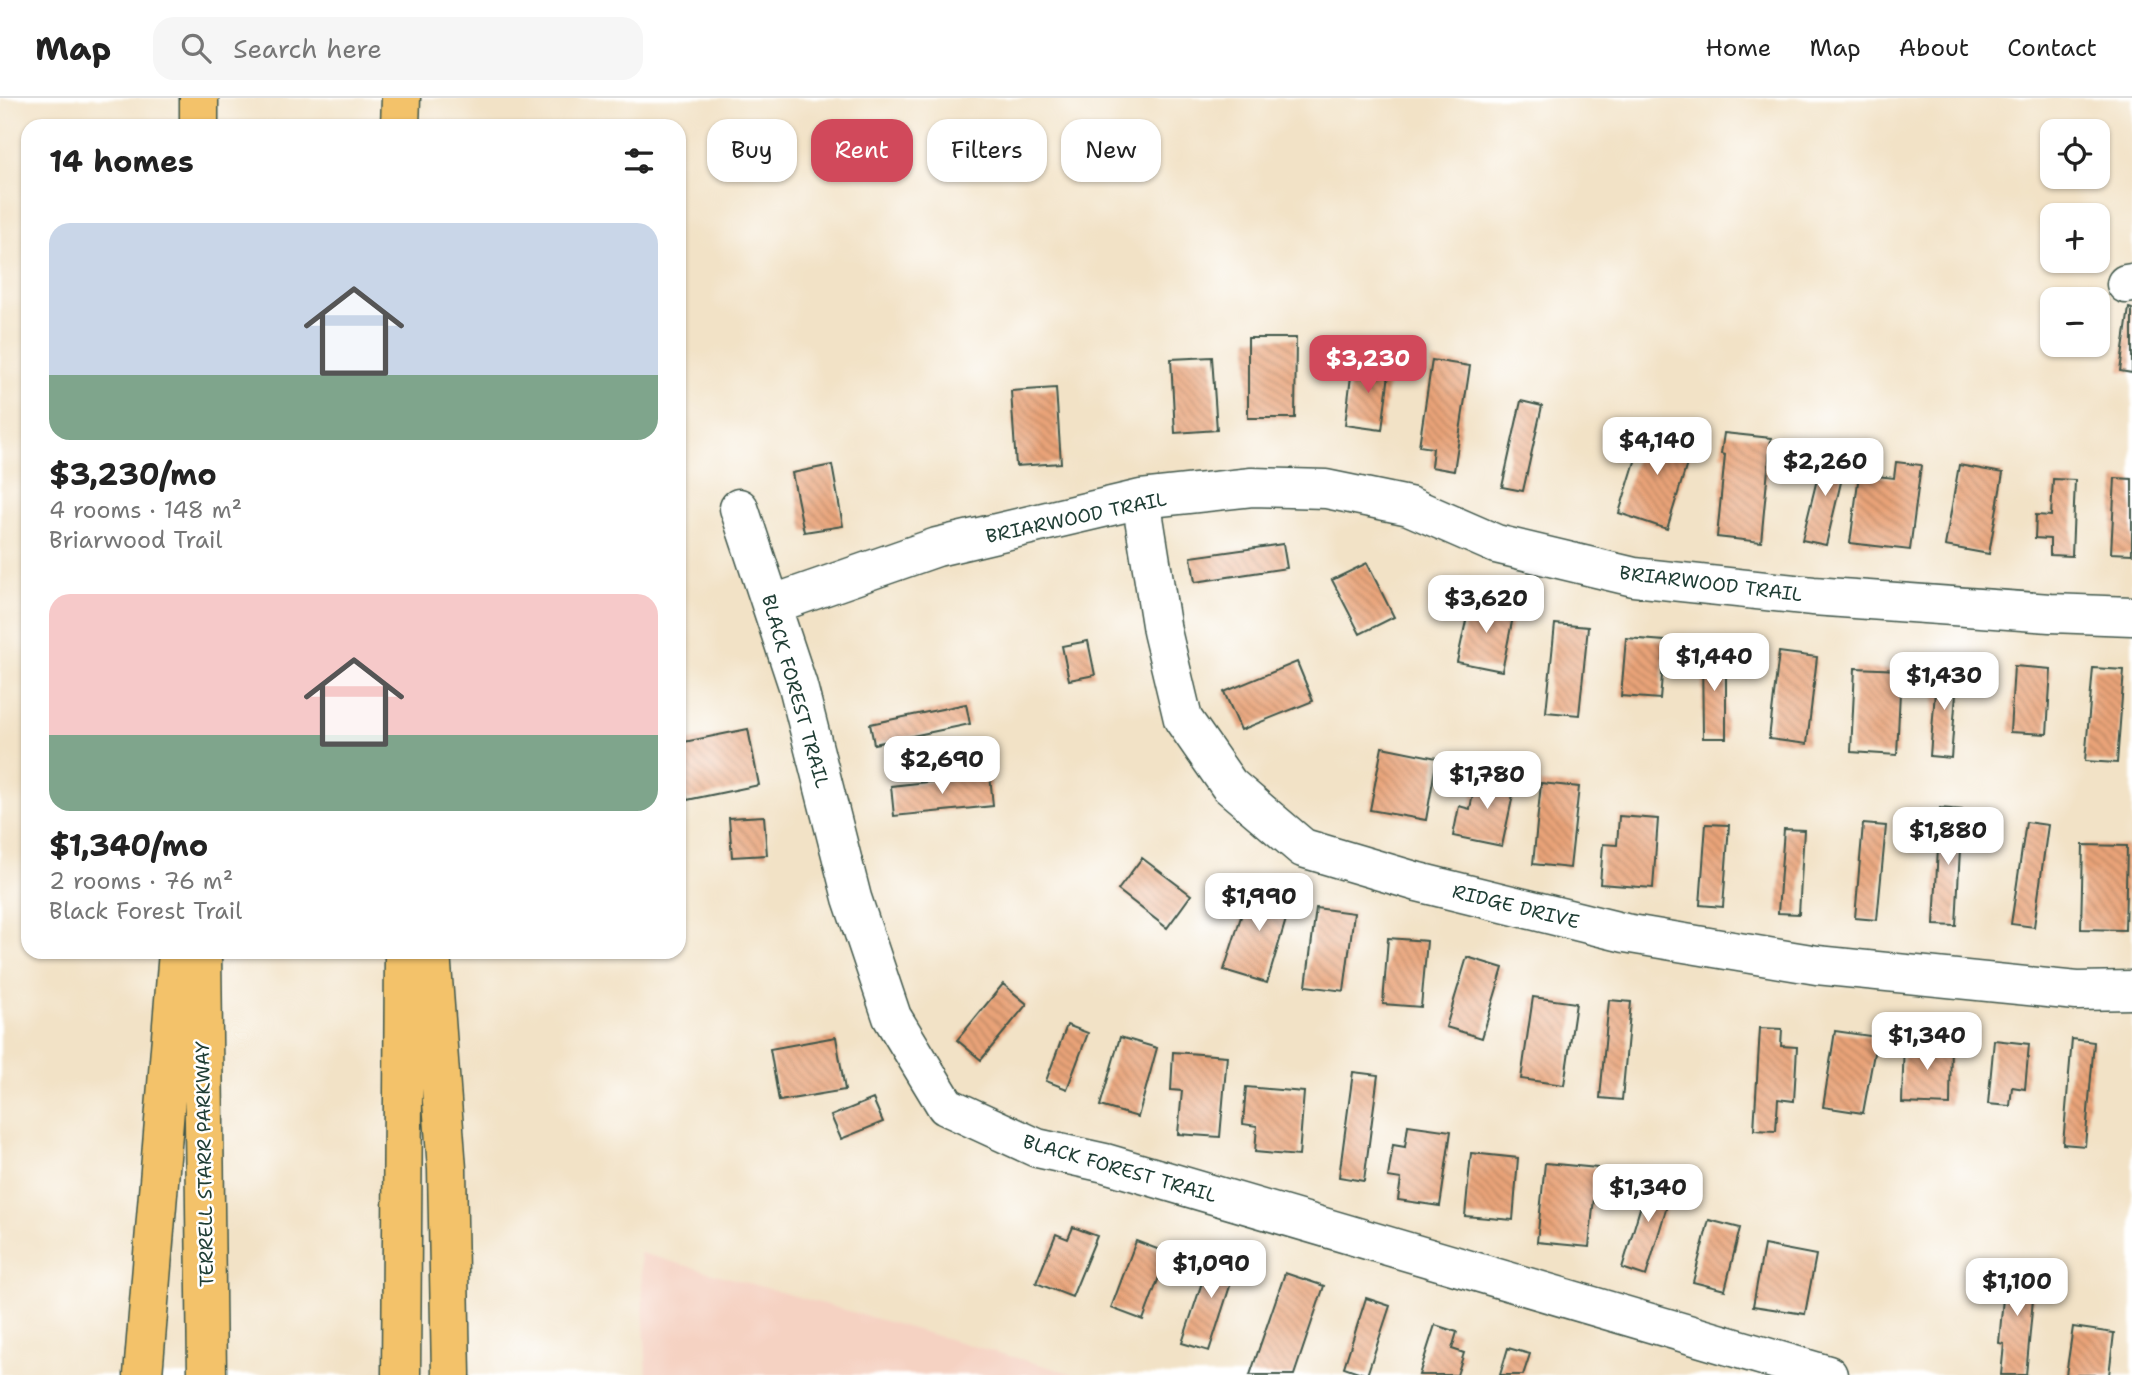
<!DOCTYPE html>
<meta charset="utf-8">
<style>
:root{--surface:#fff;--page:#f6f6f6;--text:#222;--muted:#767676;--line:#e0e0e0;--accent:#d1495b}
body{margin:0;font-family:"Shantell Sans",sans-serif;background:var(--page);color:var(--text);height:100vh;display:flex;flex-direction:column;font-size:26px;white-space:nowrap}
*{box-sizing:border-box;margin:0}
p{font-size:23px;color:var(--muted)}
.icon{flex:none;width:38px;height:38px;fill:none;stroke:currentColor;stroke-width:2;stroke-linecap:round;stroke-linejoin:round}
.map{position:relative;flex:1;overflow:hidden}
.drawer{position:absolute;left:21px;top:21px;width:665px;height:840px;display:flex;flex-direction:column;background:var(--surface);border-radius:21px;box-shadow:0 2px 5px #0004}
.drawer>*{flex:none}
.banner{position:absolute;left:707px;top:21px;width:665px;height:63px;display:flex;gap:14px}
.buttons{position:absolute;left:2040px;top:21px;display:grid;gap:14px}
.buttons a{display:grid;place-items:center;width:70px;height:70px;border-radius:14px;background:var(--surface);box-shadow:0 2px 5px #0004;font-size:35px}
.price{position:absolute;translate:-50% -60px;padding:0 16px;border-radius:14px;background:#fff;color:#222;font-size:23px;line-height:46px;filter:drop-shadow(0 2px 4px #0008)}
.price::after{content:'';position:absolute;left:50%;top:42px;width:21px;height:16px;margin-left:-10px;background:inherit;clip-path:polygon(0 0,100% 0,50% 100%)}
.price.active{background:var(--accent);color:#fff}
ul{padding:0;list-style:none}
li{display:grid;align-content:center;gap:14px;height:371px;padding:0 28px}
li span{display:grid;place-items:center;height:217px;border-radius:21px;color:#555}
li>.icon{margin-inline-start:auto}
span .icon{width:126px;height:126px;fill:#fffc;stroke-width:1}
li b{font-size:30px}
h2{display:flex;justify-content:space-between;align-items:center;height:84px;padding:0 28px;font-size:30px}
.chip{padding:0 24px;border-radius:21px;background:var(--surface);box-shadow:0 2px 5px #0004;font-size:24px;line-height:63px}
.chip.active{background:var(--accent);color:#fff}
header{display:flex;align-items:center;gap:42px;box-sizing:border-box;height:98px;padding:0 35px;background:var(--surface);border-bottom:2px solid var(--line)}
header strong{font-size:33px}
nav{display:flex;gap:38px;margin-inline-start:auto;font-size:24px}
.search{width:490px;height:63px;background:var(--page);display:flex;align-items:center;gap:18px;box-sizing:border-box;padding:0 24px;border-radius:21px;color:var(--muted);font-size:26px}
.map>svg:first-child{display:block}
</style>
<header>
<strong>Map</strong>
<div class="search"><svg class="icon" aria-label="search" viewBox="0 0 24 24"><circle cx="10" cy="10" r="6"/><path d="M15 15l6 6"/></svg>Search here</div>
<nav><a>Home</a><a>Map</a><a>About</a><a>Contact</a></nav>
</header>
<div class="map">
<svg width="2132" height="1277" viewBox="0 0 2132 1277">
<defs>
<pattern id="building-back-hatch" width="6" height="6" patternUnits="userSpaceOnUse" patternTransform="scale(1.75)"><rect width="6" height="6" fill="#e9a378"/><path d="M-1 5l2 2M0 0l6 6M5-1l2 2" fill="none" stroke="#bc8663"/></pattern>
</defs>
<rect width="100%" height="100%" fill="#fff"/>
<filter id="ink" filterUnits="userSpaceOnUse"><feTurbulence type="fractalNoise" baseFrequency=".0143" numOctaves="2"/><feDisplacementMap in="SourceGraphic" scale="14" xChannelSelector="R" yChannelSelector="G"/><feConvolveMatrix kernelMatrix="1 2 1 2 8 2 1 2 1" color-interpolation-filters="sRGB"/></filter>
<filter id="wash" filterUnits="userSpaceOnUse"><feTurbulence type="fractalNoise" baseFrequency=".00686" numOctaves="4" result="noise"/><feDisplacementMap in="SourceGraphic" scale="28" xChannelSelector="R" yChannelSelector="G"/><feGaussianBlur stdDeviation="1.57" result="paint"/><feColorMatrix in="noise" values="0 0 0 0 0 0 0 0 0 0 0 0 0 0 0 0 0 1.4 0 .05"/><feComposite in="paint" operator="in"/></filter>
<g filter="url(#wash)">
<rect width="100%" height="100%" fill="#f2e2c6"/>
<path fill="#f5d2c2" d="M640 1155H641L1077 1277H647Z"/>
<g id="blocks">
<path fill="url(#building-back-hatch)" d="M2129 210 2132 211V275L2120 273Z
M1248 240H1296L1295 320H1248Z
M1212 259 1217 332 1175 335 1171 261Z
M1353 262 1390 267 1382 332 1345 327Z
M1432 262 1470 268 1454 373 1431 369 1433 350 1419 348Z
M1056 290 1061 365 1016 368 1011 293Z
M1521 303 1542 308 1523 393 1502 389Z
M1646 328 1694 343 1667 431 1619 415Z
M1724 335 1771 340 1761 444 1717 439 1725 357 1721 356Z
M1824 353 1847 359 1826 447 1802 442Z
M1896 364 1921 367 1910 452 1850 445 1859 376 1894 380Z
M832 367 843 428 804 434 792 375Z
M1959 367 2003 375 1989 456 1945 448Z
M2115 380 2132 381V456L2111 455Z
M2053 381 2075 382 2072 458 2050 457V441L2035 440 2036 417 2051 418Z
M1283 446 1287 470 1195 484 1191 459Z
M1367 465 1394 519 1360 536 1332 482Z
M1471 500 1515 509 1502 573 1457 564Z
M1555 526 1588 529 1579 617 1546 614Z
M1626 540 1665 543 1660 601 1621 598Z
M1088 543 1095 577 1069 582 1062 548Z
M1702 550H1726V640H1703Z
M1779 554 1817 559 1807 646 1769 641Z
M1297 564 1313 603 1241 632 1224 594Z
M1937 568 1958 570 1951 660 1930 658Z
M2014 568 2051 571 2047 636 2010 634Z
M1855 570 1901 572 1897 657 1851 654Z
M2093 570 2124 572 2117 665 2085 663Z
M966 606 970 626 874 646 870 626Z
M748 631 759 687 687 702 679 663V645Z
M1382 649 1437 660 1426 722 1370 712Z
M1477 675 1516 683 1502 748 1453 738 1459 708 1470 711Z
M990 677 993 708 894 718 891 688Z
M1541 685 1579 689 1570 770 1533 766Z
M1940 710 1962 712 1956 828 1934 827Z
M764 718 767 757 732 759 729 720Z
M1619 718 1658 721 1653 790 1600 786 1603 746 1617 747Z
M2026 724 2048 727 2034 829 2011 826Z
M1706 726 1729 727 1723 809 1700 807Z
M1863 726 1886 728 1877 822 1855 820Z
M1784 731 1804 732 1799 816 1778 815Z
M2083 747 2127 748 2125 832 2081 831Z
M1142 760 1191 797 1167 830 1118 792Z
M1252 784 1293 798 1267 885 1224 872Z
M1316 810 1354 815 1344 893 1306 888Z
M1388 840 1427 843 1421 909 1383 906Z
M1467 859 1503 870 1482 940 1446 929Z
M1003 886 1027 906 981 962 957 942Z
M1533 899 1576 905 1564 987 1521 981Z
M1609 902 1631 904 1622 1002 1600 1000Z
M1067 927 1088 935 1067 991 1046 983Z
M1760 930 1782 931 1781 948 1797 949 1794 1003 1778 1001 1776 1033 1754 1032Z
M1835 933 1877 939 1863 1015 1823 1009Z
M836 939 845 992 779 1003 770 951Z
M1120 939 1157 950 1138 1019 1100 1008Z
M1904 941 1951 942 1950 1007 1902 1005Z
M2072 941 2094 944 2085 1048 2063 1046Z
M1994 942 2029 946 2025 991 2012 989 2010 1008 1988 1006Z
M1173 954 1227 958 1220 1039 1178 1036 1182 993 1171 992Z
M1353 974 1378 977 1364 1083 1339 1079Z
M1246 989 1304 994 1299 1058 1255 1054 1257 1028 1243 1026Z
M873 1001 883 1024 841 1041 831 1018Z
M1408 1027 1451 1033 1440 1108 1398 1102 1401 1081 1388 1079 1393 1047 1405 1049Z
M1471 1055 1518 1060 1513 1122 1465 1118Z
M1545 1065 1597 1070 1589 1149 1537 1144Z
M1651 1074 1675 1081 1646 1178 1622 1170Z
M1709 1122 1740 1130 1725 1192 1693 1184Z
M1073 1129 1097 1138 1072 1199 1036 1185 1056 1136 1068 1141Z
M1136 1143 1168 1155 1143 1222 1111 1210Z
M1764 1147 1816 1157 1805 1216 1753 1208Z
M1213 1151 1239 1160 1209 1253 1182 1245Z
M2006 1166 2036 1169 2026 1277H2001L2004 1246 1999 1245Z
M1285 1175 1324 1188 1294 1277H1250Z
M1366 1200 1390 1208 1367 1277 1344 1269Z
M1435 1227 1457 1234 1452 1251 1464 1255 1457 1277H1419Z
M2073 1229 2114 1235 2109 1277H2066Z
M1508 1250 1530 1256 1523 1277H1500Z"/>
</g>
</g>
<g filter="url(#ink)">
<use href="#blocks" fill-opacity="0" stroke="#3f564a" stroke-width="2"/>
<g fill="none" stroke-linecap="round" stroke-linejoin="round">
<g stroke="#3f564a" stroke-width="41">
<path id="minor" d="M2126 186 2132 185
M1141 401 1162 533 1183 621 1229 687 1303 750 1418 784 1625 835 1817 867 2077 893 2132 892
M739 410 798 588 852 800 892 919 946 1008 1037 1050 1105 1065 1828 1277
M771 507 937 449 1141 401 1252 389 1326 391 1409 408 1496 446 1634 479 1813 498 2050 515 2132 518"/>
</g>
<g stroke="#3f564a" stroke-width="41">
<path id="highway" d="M199 28V0
M400 28 401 0
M202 854 207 1277
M431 854 447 1071 451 1277
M143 1277 178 854
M401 1277 404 854"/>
</g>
<use href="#minor" stroke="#fff" stroke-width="38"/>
<use href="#highway" stroke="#f3c26a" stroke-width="38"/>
</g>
</g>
<g text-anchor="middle" stroke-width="5" stroke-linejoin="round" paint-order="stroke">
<g font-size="19" fill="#1f3d34" stroke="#fff">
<text transform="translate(1076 419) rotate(-12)" y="7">BRIARWOOD TRAIL</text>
<text transform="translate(1711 485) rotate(7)" y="7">BRIARWOOD TRAIL</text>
<text transform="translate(796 593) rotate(74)" y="7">BLACK FOREST TRAIL</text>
<text transform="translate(1516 808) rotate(14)" y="7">RIDGE DRIVE</text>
<text transform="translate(204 1066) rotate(-91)" y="7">TERRELL STARR PARKWAY</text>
<text transform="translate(1120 1070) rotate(16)" y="7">BLACK FOREST TRAIL</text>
</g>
</g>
</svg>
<div class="buttons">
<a><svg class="icon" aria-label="locate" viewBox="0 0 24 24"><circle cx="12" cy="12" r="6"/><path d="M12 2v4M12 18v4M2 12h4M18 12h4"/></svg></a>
<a>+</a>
<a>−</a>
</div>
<b class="price active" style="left:1368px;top:297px">$3,230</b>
<b class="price" style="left:1657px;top:379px">$4,140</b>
<b class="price" style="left:1825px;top:400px">$2,260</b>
<b class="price" style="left:1486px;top:537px">$3,620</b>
<b class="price" style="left:1714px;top:595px">$1,440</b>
<b class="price" style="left:1944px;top:614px">$1,430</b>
<b class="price" style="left:942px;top:698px">$2,690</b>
<b class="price" style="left:1487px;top:713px">$1,780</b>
<b class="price" style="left:1948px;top:769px">$1,880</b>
<b class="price" style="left:1259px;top:835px">$1,990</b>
<b class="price" style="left:1927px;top:974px">$1,340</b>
<b class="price" style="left:1648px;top:1126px">$1,340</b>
<b class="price" style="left:1211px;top:1202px">$1,090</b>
<b class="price" style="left:2017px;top:1220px">$1,100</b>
<div class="banner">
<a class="chip">Buy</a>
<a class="chip active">Rent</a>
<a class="chip">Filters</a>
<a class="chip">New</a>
</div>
<section class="drawer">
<h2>14 homes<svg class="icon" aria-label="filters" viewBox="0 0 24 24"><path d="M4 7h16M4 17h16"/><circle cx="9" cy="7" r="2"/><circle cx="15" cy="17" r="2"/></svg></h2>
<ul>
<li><span style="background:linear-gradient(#c9d6e8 70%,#7fa58c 0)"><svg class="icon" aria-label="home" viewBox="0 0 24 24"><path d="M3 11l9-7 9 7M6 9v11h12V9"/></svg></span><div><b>$3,230/mo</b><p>4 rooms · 148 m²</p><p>Briarwood Trail</p></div></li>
<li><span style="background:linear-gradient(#f6c9c9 65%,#7fa58c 0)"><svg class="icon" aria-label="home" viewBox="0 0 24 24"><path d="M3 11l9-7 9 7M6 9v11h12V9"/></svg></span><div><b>$1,340/mo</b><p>2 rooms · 76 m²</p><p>Black Forest Trail</p></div></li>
</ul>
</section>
</div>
